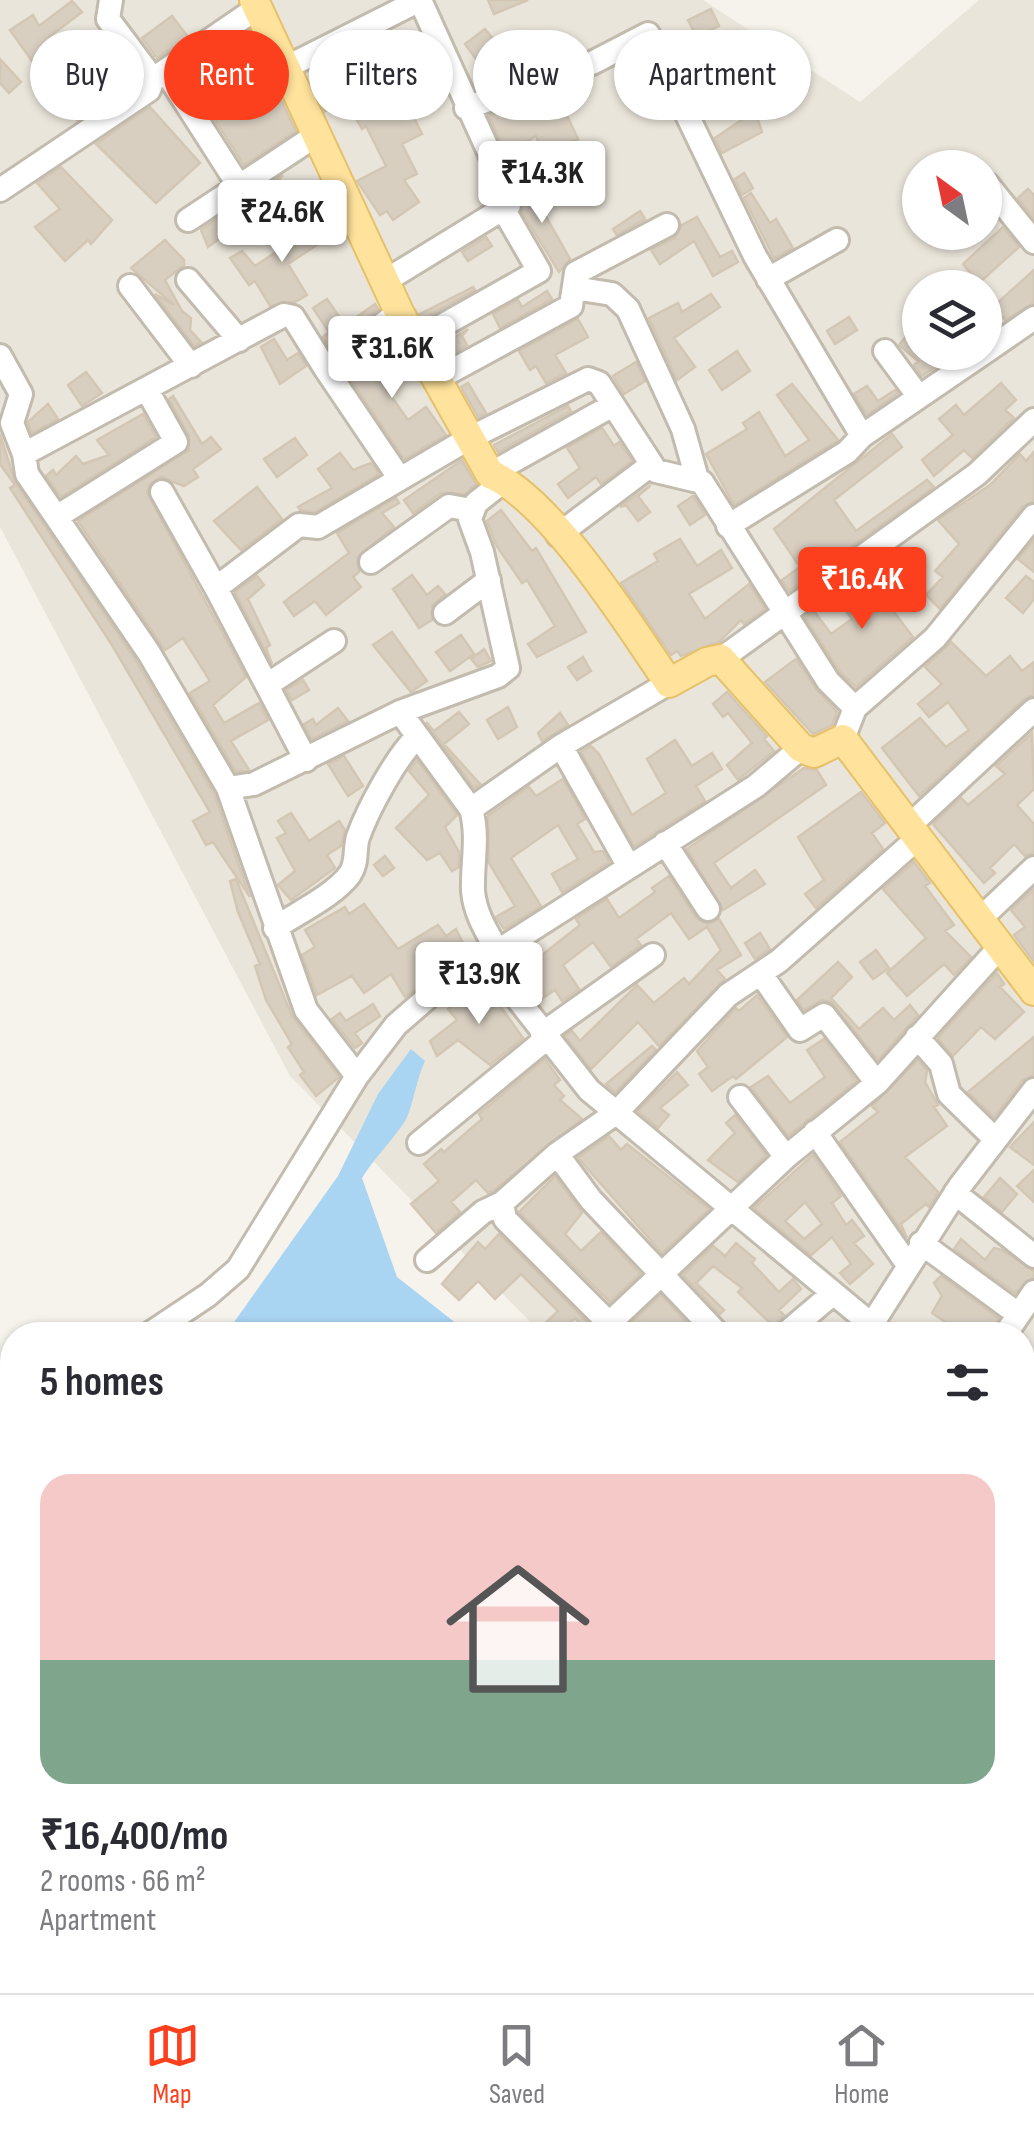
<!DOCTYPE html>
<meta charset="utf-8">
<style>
:root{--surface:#fff;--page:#f7f7f7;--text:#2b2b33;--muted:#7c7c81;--line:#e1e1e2;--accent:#fc3f1d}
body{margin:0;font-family:"Sofia Sans Condensed",sans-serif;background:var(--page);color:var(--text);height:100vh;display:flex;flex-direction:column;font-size:38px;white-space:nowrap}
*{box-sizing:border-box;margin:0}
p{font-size:32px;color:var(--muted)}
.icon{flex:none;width:55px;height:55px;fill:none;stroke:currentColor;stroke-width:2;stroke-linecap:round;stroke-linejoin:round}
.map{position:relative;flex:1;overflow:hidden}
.sheet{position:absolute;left:0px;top:1322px;width:1035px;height:672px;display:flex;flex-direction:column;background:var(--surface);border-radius:40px 40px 0 0;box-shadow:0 2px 8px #0004}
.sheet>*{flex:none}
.guide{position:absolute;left:30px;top:30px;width:975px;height:90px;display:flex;gap:20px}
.needle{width:65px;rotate:327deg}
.controls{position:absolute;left:902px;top:150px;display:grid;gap:20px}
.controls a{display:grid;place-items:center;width:100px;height:100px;border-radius:50%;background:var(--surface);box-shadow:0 2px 8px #0004;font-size:50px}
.price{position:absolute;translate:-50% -85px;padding:0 22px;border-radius:10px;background:#fff;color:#222;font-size:32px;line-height:65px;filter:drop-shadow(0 2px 5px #0008)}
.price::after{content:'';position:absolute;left:50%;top:60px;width:30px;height:22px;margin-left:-15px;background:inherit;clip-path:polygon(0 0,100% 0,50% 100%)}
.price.active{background:var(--accent);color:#fff}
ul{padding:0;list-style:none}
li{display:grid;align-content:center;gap:20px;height:530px;padding:0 40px}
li+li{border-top:2px solid var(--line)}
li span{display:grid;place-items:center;height:310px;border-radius:30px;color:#555}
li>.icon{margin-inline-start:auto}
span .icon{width:180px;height:180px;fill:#fffc;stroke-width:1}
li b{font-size:42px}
h2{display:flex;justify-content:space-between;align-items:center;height:120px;padding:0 40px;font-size:42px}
.tag{padding:0 35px;border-radius:45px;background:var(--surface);box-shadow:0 2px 8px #0004;font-size:35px;line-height:90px}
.tag.active{background:var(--accent);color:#fff}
.tabs{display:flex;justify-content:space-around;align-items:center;height:140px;border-top:2px solid var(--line);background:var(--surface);font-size:28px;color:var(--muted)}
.tabs a{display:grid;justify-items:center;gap:5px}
.tabs .active{color:var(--accent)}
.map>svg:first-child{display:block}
</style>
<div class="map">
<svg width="1034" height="1993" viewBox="0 0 1034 1993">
<rect width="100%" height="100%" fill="#f6f3ec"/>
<path fill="#eae5da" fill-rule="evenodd" d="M0 0H703L860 102 979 0H1034V1678L1022 1672V1335H543L290 1076 0 527ZM920 168H985V232H920ZM920 288H985V352H920Z
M1034 1697V1993H609L624 1982H1022V1705Z"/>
<path fill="#a9d4f2" d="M411 1049 425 1061C417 1077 412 1110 405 1121 392 1141 375 1157 362 1178L397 1277 471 1335H248L232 1325 338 1176 378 1094Z"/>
<path fill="#d8cfc1" stroke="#d3c7b4" stroke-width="2.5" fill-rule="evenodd" d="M488 0H528L494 14Z
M72 1 82 12 49 37 65 60 42 75 10 30 33 15 39 26Z
M711 9 719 26 697 37 688 20Z
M172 16 188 37 157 58 142 38Z
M485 29 500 47 479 63 465 44Z
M246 35 259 60 250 65 281 100 296 131 244 165 186 75Z
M87 40 98 51 84 63 73 52Z
M574 42 579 52 520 73 515 61 539 50 543 58Z
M0 59 21 82 9 93 0 83Z
M127 69 136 81 117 93 109 84Z
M405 74 416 96 406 101 422 134 402 144 417 174 404 180 419 202 393 220 387 211 380 215 357 181 386 166 366 126 362 129 346 101 325 111 319 98 362 76 369 91Z
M83 85 97 98 77 120 63 107Z
M556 92 578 139 542 152 536 136 506 154 489 116 507 109 512 116 535 103 533 100Z
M150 107 200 163 156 203 96 144Z
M755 111 762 132 722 153 715 138Z
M61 167 112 220 91 244 88 240 65 261 35 227 60 209 37 183Z
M744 173 753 188 742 195 735 179Z
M283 175 275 183 285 197 262 215 249 198Z
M523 176 570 259 559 272 522 212 518 180Z
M1028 189 1034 195V218L1018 198Z
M751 193 770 223 776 219 793 248 774 258 744 198Z
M640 211 645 219 617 235 613 229Z
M311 216 326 239 288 264 307 295 295 302 270 306 255 281 249 285 230 258 242 251 255 266 288 244 282 234Z
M697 217 720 257 732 251 738 262 713 276 694 241 660 264 651 250 675 238 682 225Z
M217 219 224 235 208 247 201 230Z
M1003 227 1019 247 979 283 963 264Z
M486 237 492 246 468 261 462 252Z
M165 240 184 260V265L165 280 182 311 191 318 190 330 201 342 194 346 155 294 174 305 131 268Z
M1034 270V303L1005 320 994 306Z
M473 287 475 290 423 319 420 314Z
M547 291 552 299 500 328 493 314 518 300 522 307Z
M711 294 720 307 674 338 695 367 677 380 649 318 678 303 682 312Z
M327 299 345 325 375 304 378 309 329 346 323 337 329 332 313 308Z
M849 317 857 330 835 344 827 331Z
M578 319 588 337 555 355 566 373 546 383 536 366 530 370 519 351Z
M920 319V352H958L922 376 914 365 918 361 899 345Z
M468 329 462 336 467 345 448 356 439 347Z
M390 337 394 343 388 347 407 373 386 389 408 420 426 407 446 435 404 459 345 371Z
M274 339 287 360 298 353 306 366 280 384 261 347Z
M737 351 750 371 722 390 709 370Z
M636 362 645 381 624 394 613 376Z
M86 372 102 393 82 406 68 385Z
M468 383 486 413 478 417 461 387Z
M1001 383 1016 400 1005 410 1014 418 972 458 964 450 934 476 922 460 953 435 939 419 956 405 964 415Z
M792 384 838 440 734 505 706 454 747 429 743 423 759 412 785 456 809 440 777 395Z
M867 386 878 401 895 390 898 393 867 415 854 394Z
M173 396 202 444 211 437 221 449 193 469 198 477 184 486 161 477 150 484 147 493 246 677 213 705 224 723 259 703 268 720 231 741 249 770 236 772 190 693 210 681 183 638 165 650 78 521 189 450V436L169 399Z
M48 404 58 419 32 433 28 422Z
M568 406 571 411 498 452 494 445Z
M143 414 156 437 61 497 46 476 53 470 56 475 76 456 83 464 109 455 97 440Z
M602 428 614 446 619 442 632 461 601 484 596 477 568 498 558 484 580 468 567 448Z
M0 434 15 482 136 661 214 794 250 897 213 842 206 845 193 821 210 812 112 645 10 488 15 485 0 464Z
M892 434 902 447 834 500 856 531 927 480 934 487 789 591 782 580 800 567 774 529Z
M295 438 307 455 277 477 264 459Z
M1034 452V501L1022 507 940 609 926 595 943 577 935 571 959 544 938 520 990 485 1020 454 1026 461Z
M340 453 353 470 371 463 379 474 315 512 300 510 298 507 332 488 318 469Z
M462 460 476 484 465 494 441 493 413 513 404 500Z
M651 485 638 496 650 512 638 521 626 505 620 507Z
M257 487 282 519 241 550 214 521Z
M693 496 705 515 690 525 678 506Z
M396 498 399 503 382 513 394 527 357 557 359 572 353 577 361 587 326 615 315 601 294 616 284 602 349 553 337 533Z
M501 510 532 551 536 548 586 632 537 657 528 644 555 626 527 580 522 583 496 545 487 521Z
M680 539 697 566 721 550 732 568 689 594 705 619 749 584 765 609 744 624 741 620 719 642 681 656 677 651 671 655 621 583 658 561 654 554Z
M1034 540V572L1018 559Z
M865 574 913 637 856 687 840 672 805 617 814 611 831 634 852 619 834 596Z
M412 575 427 595 438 586 445 594 432 606V620L419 628 393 589Z
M257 576 264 585 248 599 270 645 266 648 272 664 235 592Z
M1026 576 1034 582V599L1023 613 1006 598Z
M392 632 427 681 411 692 373 645Z
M461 635 474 654 450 671 436 652Z
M951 642 986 676 1010 656 1022 671 1034 662V695L1024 699 919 796 882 748 920 718 946 747 969 730 948 702 929 717 918 704 942 684 925 667Z
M484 649 491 661 478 667 471 659Z
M583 657 591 671 577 680 568 667Z
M796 659 816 689 837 712 832 725 813 734 765 682Z
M303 680 309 690 292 700 286 690Z
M727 692 767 736 764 739 774 751 738 780 727 765 752 743 728 713 723 717 713 704Z
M508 707 517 727 498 739 487 720Z
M338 708 348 721 312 739 304 724 313 719 316 725Z
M459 712 469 724 444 744 480 784 474 788 426 722 434 731Z
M560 713 568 725 542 741 538 733Z
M1032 733 1034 789 1017 805 1034 824V853L1025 856 1014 844 990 868 995 873 984 883 933 824 961 798 968 805 1005 774 996 766Z
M675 740 692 766 712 753 722 769 696 786 705 801 634 846 581 752 591 746 599 754 632 815 666 793 647 759Z
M344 756 363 786 348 796 328 764Z
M417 760 457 815 445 827 459 852V867L452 871 440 853 427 860 396 828 429 795 409 771Z
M804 768 817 770 826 785 714 863 731 888 755 870 765 884 723 910 687 849Z
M563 779 585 819 577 824 594 852 603 851 609 862 562 892 552 874 578 859 558 825 511 858 541 906 504 929 496 917 515 906 489 863 488 816 529 787 536 796Z
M861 792 885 823 872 833 883 849 816 908 805 894 824 880 798 837Z
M291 813 309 841 339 821 345 830 341 846 327 855 335 868 291 900 278 885 295 871 277 838 286 833 278 821Z
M385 856 394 868 383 876 374 865Z
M914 862 930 883 925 886 954 925 945 931 971 957 954 975 944 964 907 996 887 973 926 938 883 889Z
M669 876 696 918 708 924 719 919 741 955 717 970 725 979 659 1046 638 1022 591 1069 565 1036 572 1031 580 1041 637 985 654 1003 684 978 689 984 721 950 707 927 689 939 671 913 636 939 641 945 611 967 593 942 563 965 579 989 562 1001 555 990 538 1001 510 966 538 948 542 955 580 925 576 919 607 899 619 918 655 892 652 888Z
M236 879 292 1016 339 1077 316 1096 300 1075 304 1072 288 1047 292 1044 266 1000 255 966 260 964 238 912 230 881Z
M1034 889V962L1014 935 1025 927 1011 910Z
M364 904 398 949 438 925 446 936 456 929 468 953 405 997 391 974 364 993 352 976 317 995 302 955 315 947 305 930 345 907 349 914Z
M760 933 770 949 755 959 745 943Z
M876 950 889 968 873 979 860 962Z
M838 962 852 977 831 998 859 1029 883 1008 894 1020 910 1005 918 1015 878 1060 831 1002 822 1000 804 1010 797 1000Z
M997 973 1004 984 1000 987 1024 1012 995 1039 981 1027 953 1056 938 1038Z
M483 982 523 1038 490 1065 458 1040 437 1056 430 1041 457 1020 448 1009Z
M757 995 787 1037 736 1079 733 1076 712 1091 699 1074 708 1067 697 1051 736 1008 739 1011Z
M373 1004 380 1016 355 1033 362 1043 355 1048 332 1019 340 1013 346 1021Z
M1034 1037V1075L1022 1081 994 1117 968 1092Z
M824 1039 856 1081 788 1136 751 1087 768 1076 790 1103 825 1077 807 1050Z
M652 1046 656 1050 615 1092 606 1084Z
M545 1059 560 1080 554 1085 564 1096 560 1100 582 1119 494 1190 488 1193 476 1180 451 1202 460 1212 436 1233 411 1204 439 1181 424 1164 441 1149 444 1152 482 1119 479 1114Z
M918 1060 927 1071 925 1082 938 1105 934 1107 947 1126 905 1157 938 1192 929 1207 926 1204 901 1224 907 1238 840 1142 878 1112 872 1106Z
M677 1072 688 1085 660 1108 669 1115 658 1128 638 1111Z
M735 1115 766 1155 738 1182 708 1160 735 1133 726 1123Z
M1034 1122V1165L1010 1147Z
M609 1136 621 1150 627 1144 709 1209 662 1253 578 1158Z
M813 1155 841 1196 832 1203 846 1225 852 1220 864 1236 854 1243 873 1264 850 1284 840 1273 851 1264 832 1237 811 1255 754 1208ZM805 1202 822 1224 804 1239 785 1221Z
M1034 1170V1202L1017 1186Z
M555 1176 582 1213 565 1234 581 1251 601 1232 640 1274 610 1302 519 1212Z
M1000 1178 1017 1194 1002 1212 984 1197Z
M499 1234 588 1323 585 1329 575 1318 558 1335H533L558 1311 521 1274 495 1299 478 1281 459 1300 442 1284 478 1242 485 1249Z
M961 1239 985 1260 994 1248 1002 1250 1034 1271V1277L1015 1293 954 1249Z
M736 1243 755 1259 752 1263 779 1292 793 1279 801 1289 779 1310 784 1315 773 1326 738 1292 742 1288 713 1266 696 1283 724 1310 720 1314 683 1275 713 1246 725 1256Z
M941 1276 998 1318 990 1335H964L932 1313 942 1296 934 1283Z
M661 1295 698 1335H629L627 1327Z"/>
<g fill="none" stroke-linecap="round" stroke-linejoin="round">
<g stroke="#c2bbae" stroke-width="28">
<path id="minor" d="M111 0 108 19 153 79
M285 68 420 0
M166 72 239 186
M466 108 592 63 648 34 755 256 862 436
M988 185 1034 242
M0 190 149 90 153 79 257 8
M188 220 315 136
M768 279 837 240
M188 280 239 340
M385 281 509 205 508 194 420 0
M130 286 191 366
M574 288 612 294 628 309 683 429 697 479
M415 341 539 271 505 212
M885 351 919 397
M985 352 1034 318
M0 356 21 394 12 423 24 454
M325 368 400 479
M435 380 571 306 576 273 667 225
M490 474 613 405
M162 492 216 588
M58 516 176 442 147 390
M728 526 847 452 862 436 985 352
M558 535 651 465
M371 562 449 506 471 510
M445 613 489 580
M721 659 977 474 1034 420
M267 685 334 641
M400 712 471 809C479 837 472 862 473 891 475 914 487 932 498 952
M843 739 855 708 935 638 1034 516
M561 746 628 865
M306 760 216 588 299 525 318 527 468 439 588 379 599 383 656 471 702 482 828 681 855 708
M228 788 149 653 27 474 24 454 284 315 293 317 325 368 399 312
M471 809 561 746 669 683
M909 826 1034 710
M665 843 708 909
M981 918 1034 868
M275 928C297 913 335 895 350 874 358 862 354 850 358 837 368 809 396 757 417 737
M487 960 589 1090 884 1335
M761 974 800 1030 824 1015 877 1083
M542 1034 653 955
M917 1037 941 1064 949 1094 995 1139
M357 1076 306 1010 228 788 254 784 400 712 498 676 508 668 482 552 470 519 476 503 505 480
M740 1097 786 1157
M815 1132 908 1265
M419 1143 546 1039
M557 1154 591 1200 719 1335
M955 1193 1034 1256
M921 1243 1018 1314
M427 1260 483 1212 502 1203
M872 1324 960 1186 1034 1090
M600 1332 786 1157 877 1083 1000 947
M148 1335 208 1295 238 1269 357 1076 396 1025 434 992 756 786 801 748
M614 1335 610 1324 505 1219 502 1203 557 1154 616 1113 728 995 779 961 918 838
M784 1335 831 1295
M1005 1335 1034 1292
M0 1431 12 1423
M0 1463 12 1485
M1022 1974 1034 1970
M665 1982 673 1993
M536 1993 549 1982"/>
</g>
<g stroke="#e6c16a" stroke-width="32">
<path id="major" d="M254 0 399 312 490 474C551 499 631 628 669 683L707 662 721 659 801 748 814 753 843 739 1034 991
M1022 1467 1034 1459
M1022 1595 1034 1622
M1022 1823 1034 1812
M833 1993 846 1982"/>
</g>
<use href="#minor" stroke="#fff" stroke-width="22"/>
<use href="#major" stroke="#ffe39c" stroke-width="28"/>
</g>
</svg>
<div class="controls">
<a><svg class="needle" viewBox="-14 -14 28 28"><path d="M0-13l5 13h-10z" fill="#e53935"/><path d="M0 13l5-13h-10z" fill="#7c7c81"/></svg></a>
<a><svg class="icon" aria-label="layers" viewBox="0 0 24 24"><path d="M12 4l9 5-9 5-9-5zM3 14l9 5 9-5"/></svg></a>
</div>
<b class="price" style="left:542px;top:226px">₹14.3K</b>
<b class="price" style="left:282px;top:265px">₹24.6K</b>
<b class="price" style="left:392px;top:401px">₹31.6K</b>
<b class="price active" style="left:862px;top:632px">₹16.4K</b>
<b class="price" style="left:479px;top:1027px">₹13.9K</b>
<div class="guide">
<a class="tag">Buy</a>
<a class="tag active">Rent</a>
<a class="tag">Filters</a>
<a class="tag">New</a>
<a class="tag">Apartment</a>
</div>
<section class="sheet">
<h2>5 homes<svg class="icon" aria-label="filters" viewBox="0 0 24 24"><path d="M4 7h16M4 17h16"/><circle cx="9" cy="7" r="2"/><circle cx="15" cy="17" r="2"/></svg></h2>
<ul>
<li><span style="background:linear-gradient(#f6c9c9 60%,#7fa58c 0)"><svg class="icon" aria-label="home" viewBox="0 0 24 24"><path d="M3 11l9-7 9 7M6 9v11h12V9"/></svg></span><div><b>₹16,400/mo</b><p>2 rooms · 66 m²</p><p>Apartment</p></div></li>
</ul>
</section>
</div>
<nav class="tabs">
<a class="active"><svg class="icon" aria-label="map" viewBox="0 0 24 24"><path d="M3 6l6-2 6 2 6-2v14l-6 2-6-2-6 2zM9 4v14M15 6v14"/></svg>Map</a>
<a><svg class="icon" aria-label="saved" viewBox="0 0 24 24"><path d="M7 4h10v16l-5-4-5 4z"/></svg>Saved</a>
<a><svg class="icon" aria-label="home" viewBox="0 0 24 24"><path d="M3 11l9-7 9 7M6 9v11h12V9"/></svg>Home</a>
</nav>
